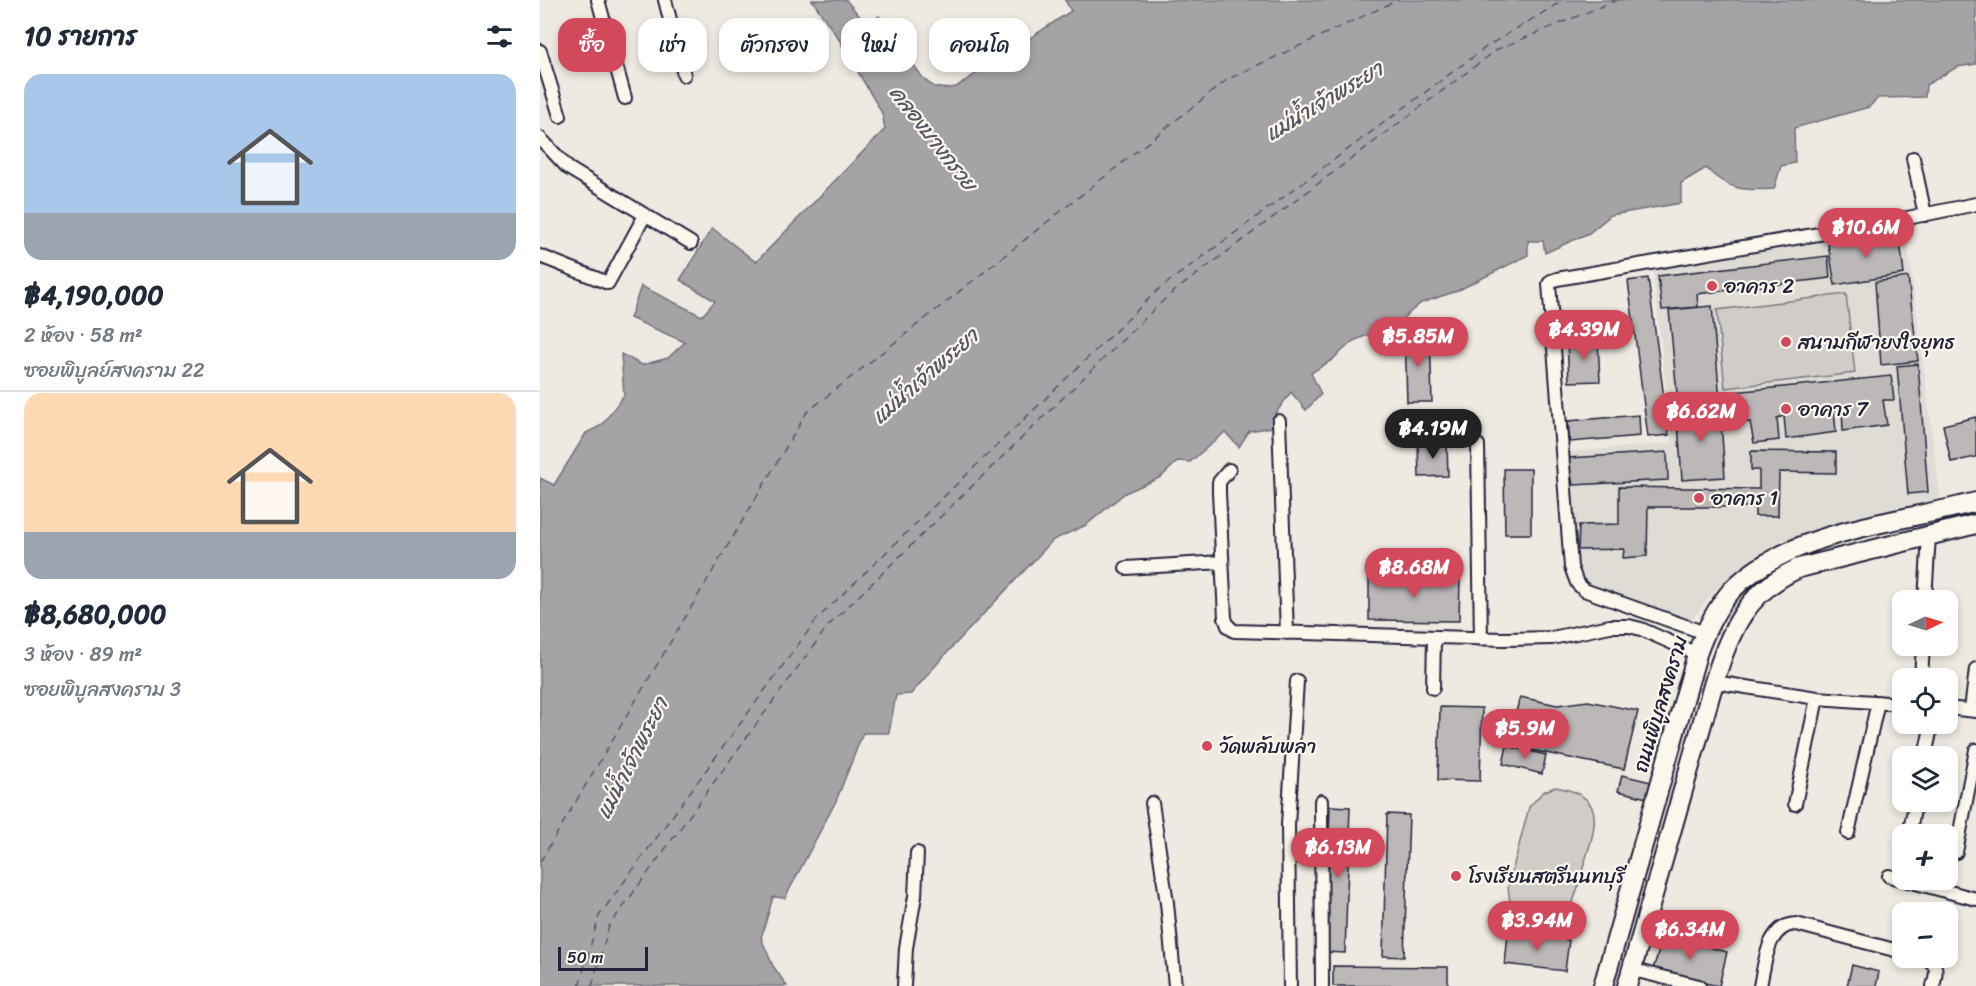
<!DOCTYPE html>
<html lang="th">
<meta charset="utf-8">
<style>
:root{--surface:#fff;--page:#f6f6f7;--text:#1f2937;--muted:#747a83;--line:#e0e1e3;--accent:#d1495b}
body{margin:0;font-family:Sriracha,"Playpen Sans Thai",sans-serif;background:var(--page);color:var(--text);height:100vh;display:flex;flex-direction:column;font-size:22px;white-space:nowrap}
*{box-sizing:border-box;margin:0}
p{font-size:20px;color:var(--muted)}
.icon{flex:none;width:33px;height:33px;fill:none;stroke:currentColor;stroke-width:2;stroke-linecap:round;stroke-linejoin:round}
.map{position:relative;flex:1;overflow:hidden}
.drawer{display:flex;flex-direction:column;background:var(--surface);width:540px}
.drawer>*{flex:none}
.guide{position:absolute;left:18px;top:18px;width:570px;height:54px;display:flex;gap:12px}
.needle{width:39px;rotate:86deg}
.controls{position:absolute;left:1352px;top:590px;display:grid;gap:12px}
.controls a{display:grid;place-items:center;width:66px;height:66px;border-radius:12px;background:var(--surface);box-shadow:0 3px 9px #0003;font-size:30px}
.scale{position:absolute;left:18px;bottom:15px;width:90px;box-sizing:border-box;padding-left:6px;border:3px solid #22223b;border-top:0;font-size:16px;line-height:21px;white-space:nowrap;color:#22223b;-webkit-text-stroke:4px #fbf7ec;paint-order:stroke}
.price{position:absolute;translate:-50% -51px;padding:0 14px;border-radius:21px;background:var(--accent);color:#fff;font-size:20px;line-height:39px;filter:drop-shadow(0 2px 3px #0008)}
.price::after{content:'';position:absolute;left:50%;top:36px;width:18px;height:14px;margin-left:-9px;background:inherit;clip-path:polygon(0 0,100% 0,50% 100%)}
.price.current{background:#222;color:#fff}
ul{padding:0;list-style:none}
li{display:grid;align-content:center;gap:12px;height:318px;padding:0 24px}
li+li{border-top:2px solid var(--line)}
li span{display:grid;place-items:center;height:186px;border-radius:18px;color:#555}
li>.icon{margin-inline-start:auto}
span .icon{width:108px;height:108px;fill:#fffc;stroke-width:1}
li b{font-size:26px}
h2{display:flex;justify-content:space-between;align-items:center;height:72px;padding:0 24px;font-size:26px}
.tag{padding:0 21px;border-radius:18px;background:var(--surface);box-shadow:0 3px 9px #0003;font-size:21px;line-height:54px}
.tag.current{background:var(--accent);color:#fff}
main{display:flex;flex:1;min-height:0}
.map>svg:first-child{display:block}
</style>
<main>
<section class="drawer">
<h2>10 รายการ<svg class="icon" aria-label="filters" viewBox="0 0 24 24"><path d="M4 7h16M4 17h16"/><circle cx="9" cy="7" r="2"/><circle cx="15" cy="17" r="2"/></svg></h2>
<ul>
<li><span style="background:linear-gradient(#a9c7e8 75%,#9aa5b1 0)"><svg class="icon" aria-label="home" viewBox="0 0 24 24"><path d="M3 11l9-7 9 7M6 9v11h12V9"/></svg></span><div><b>฿4,190,000</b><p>2 ห้อง · 58 m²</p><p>ซอยพิบูลย์สงคราม 22</p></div></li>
<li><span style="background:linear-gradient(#ffd9b3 75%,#9aa5b1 0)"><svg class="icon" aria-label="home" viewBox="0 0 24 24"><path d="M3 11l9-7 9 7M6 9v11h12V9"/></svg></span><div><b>฿8,680,000</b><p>3 ห้อง · 89 m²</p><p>ซอยพิบูลสงคราม 3</p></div></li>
</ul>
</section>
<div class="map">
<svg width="1436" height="986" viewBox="0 0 1436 986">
<rect width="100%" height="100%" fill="#eeeae2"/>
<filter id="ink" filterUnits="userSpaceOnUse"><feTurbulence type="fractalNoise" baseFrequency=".0167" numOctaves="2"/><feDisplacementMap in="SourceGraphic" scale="12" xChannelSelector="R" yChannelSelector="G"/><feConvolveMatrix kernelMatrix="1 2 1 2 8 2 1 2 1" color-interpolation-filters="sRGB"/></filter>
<g filter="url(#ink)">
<path fill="#dfdbd5" d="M1365 224 1401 502 1275 531 1240 542 1201 566 1171 595 1151 621 1050 587 1043 582 1035 565 1028 452 1132 443 1113 271Z"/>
<path fill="#d0cdc9" stroke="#797882" stroke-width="1.5" d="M1306 294 1315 373 1185 388 1177 310Z
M1015 787C1071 795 1054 830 1043 868 1038 884 1036 903 1024 915 1014 927 999 925 985 923L970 902 968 887 989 807 1003 792Z"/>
<path fill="#a6a3a7" stroke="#716f7c" stroke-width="1.5" d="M272 0H306L327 25 339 16 383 78C393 89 403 90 416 87L531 11 525 0H1436V64L1417 67 1386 85 1385 97 1338 98 1329 107 1254 128 1255 163 1241 166 1234 189C1203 191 1188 190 1166 168L1141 183V203L1071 215 1049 233 1005 253 1003 241H988V255L917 291 881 303 857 323 813 341 792 360 771 373 781 394 766 410 751 392 735 414 732 427 709 431 699 447 685 432 650 462 638 461 621 477 585 493 546 525 513 540 403 657 371 694 356 695 349 733H323L296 801 245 898 233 897 221 938 233 966 247 986H0V478L14 485 46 433 62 425 84 395 81 354 102 365 128 358 145 342 90 318 101 286 162 316 175 301 140 280 172 228 216 262 345 129 342 113 300 41Z"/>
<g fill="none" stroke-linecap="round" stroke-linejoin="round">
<path stroke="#575666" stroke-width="1.5" stroke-dasharray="8 6" stroke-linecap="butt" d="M0 862 267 412 688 79 858 0
M39 986 59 916 277 619 619 289 949 45 1024 0
M52 986 69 926 288 626 628 296 958 49 1077 0"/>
</g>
<path fill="#bcb8b8" stroke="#22223b" stroke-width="1.5" d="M1359 233 1364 274 1295 285 1288 244Z
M1288 256 1290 278 1157 294 1158 307 1122 310 1118 276Z
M1368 277 1378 361 1341 365 1335 282Z
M1108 278 1129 435 1108 437 1088 281Z
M1172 306 1180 401 1138 404 1129 310Z
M865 334H890L892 402H867Z
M1058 340 1060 381 1029 382 1027 342Z
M1378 364 1388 492 1368 494 1357 366Z
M1351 376 1354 400H1343L1347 425 1303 431 1302 408 1294 410 1296 432 1246 439 1244 416 1237 418 1239 440 1214 443 1210 422 1196 423 1194 392Z
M1180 407 1185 477 1142 480 1137 410Z
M1099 415 1100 436 1030 442 1028 421Z
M1436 417V457L1411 462 1403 425Z
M878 443H907L908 476 879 477Z
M1211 451 1296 452V473L1239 472 1238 516H1215V507H1108L1107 556 1083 558 1084 549 1038 550 1039 525 1079 524V487L1219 489V470H1211Z
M1127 452 1128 480 1033 485 1028 458Z
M964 469H991V534H965Z
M829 577 920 578 919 621 829 620Z
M980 697 1017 705 1048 701 1098 711 1084 769 958 743 963 720 1011 730 1013 720 976 712Z
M900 707 942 708 940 781 898 780Z
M967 746 1006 755 1002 774 963 764Z
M1082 775 1115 783 1111 799 1078 791Z
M790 806 810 807 805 953 785 952Z
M847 814 869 815 864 957 843 956Z
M968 934 1029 940 1025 971 965 964Z
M1124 935 1187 952 1179 986 1112 972Z
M1312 965 1339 972 1336 986H1307Z
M793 966 908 967V986H793Z"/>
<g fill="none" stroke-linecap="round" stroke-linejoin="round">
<g stroke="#22223b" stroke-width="16">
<path id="minor" d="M58 0 85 98
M125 0 144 75
M0 51 20 116
M0 138 28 168 151 243
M1373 158 1385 215
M0 256 68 283 105 215
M739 421 747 633
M938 445 941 639
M689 470 679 482V492L685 618 688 626 694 631 963 639 1012 638 1070 626H1089L1101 629 1157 654
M586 568 682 562
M1385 600 1389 535
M1165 633 1044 590 1037 583 1031 567 1009 284 1011 281 1017 279 1343 223 1436 204
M1381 678 1383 645
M1174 682 1277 698 1362 704
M893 688 894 638
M1407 708 1436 711
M1431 710 1436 669
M1385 756 1392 723
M781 801 782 986
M612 803 627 903 635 986
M1255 804 1277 698
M1308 833 1338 702
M1369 834 1376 801
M1416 852 1436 750
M1349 876 1436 899
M1379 957C1398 962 1398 969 1393 986
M1093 970 1159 986
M364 986 366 948 375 896 377 853
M750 986 748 825 757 681
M1220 986C1225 963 1227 925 1256 924L1362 952"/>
</g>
<g stroke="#22223b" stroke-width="22">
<path id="primary" d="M1063 986 1157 654C1165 631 1176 608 1192 590 1250 530 1358 523 1436 502
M1087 986 1174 682C1191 629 1206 592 1259 568L1436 524"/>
</g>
<use href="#minor" stroke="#fbf7ec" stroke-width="12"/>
<use href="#primary" stroke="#fbf7ec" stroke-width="18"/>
</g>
</g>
<g fill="#d1495b" stroke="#fbf7ec" stroke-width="2">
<circle cx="1172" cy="286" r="6"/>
<circle cx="1246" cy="342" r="6"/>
<circle cx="1246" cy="409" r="6"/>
<circle cx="1159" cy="498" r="6"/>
<circle cx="667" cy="746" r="6"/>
<circle cx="916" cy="876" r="6"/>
</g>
<g text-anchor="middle" stroke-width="4.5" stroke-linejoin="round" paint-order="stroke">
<g font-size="20" fill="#22223b" stroke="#fbf7ec" text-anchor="start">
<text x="1184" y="293">อาคาร 2</text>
<text x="1258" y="349">สนามกีฬายงใจยุทธ</text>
<text x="1258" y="416">อาคาร 7</text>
<text x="1171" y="505">อาคาร 1</text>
<text x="679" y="753">วัดพลับพลา</text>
<text x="928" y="883">โรงเรียนสตรีนนทบุรี</text>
</g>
<g font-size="20" fill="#22223b" stroke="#fbf7ec">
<text transform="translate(1120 704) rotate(-73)" y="7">ถนนพิบูลสงคราม</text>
</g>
<g font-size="21" font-style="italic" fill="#575666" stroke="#fbf7ec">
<text transform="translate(784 101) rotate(-31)" y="7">แม่น้ำเจ้าพระยา</text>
<text transform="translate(393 138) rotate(52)" y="7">คลองบางกรวย</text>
<text transform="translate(385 376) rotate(-41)" y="7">แม่น้ำเจ้าพระยา</text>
<text transform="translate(92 758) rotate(-63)" y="7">แม่น้ำเจ้าพระยา</text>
</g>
</g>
</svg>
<div class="controls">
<a><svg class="needle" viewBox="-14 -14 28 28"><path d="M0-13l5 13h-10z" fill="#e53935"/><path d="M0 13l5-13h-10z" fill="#747a83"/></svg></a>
<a><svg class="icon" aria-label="locate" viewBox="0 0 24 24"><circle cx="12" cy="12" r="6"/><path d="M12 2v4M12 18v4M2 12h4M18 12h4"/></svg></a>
<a><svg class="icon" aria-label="layers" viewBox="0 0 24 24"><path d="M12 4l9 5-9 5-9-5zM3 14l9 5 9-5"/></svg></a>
<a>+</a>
<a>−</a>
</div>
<div class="scale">50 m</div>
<b class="price" style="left:1326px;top:259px">฿10.6M</b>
<b class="price" style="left:1044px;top:361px">฿4.39M</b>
<b class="price" style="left:878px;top:368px">฿5.85M</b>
<b class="price" style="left:1161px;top:443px">฿6.62M</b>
<b class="price current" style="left:893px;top:460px">฿4.19M</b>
<b class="price" style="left:874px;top:599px">฿8.68M</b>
<b class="price" style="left:985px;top:760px">฿5.9M</b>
<b class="price" style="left:798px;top:879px">฿6.13M</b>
<b class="price" style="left:997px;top:952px">฿3.94M</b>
<b class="price" style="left:1150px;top:961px">฿6.34M</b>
<div class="guide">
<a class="tag current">ซื้อ</a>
<a class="tag">เช่า</a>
<a class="tag">ตัวกรอง</a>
<a class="tag">ใหม่</a>
<a class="tag">คอนโด</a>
</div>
</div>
</main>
